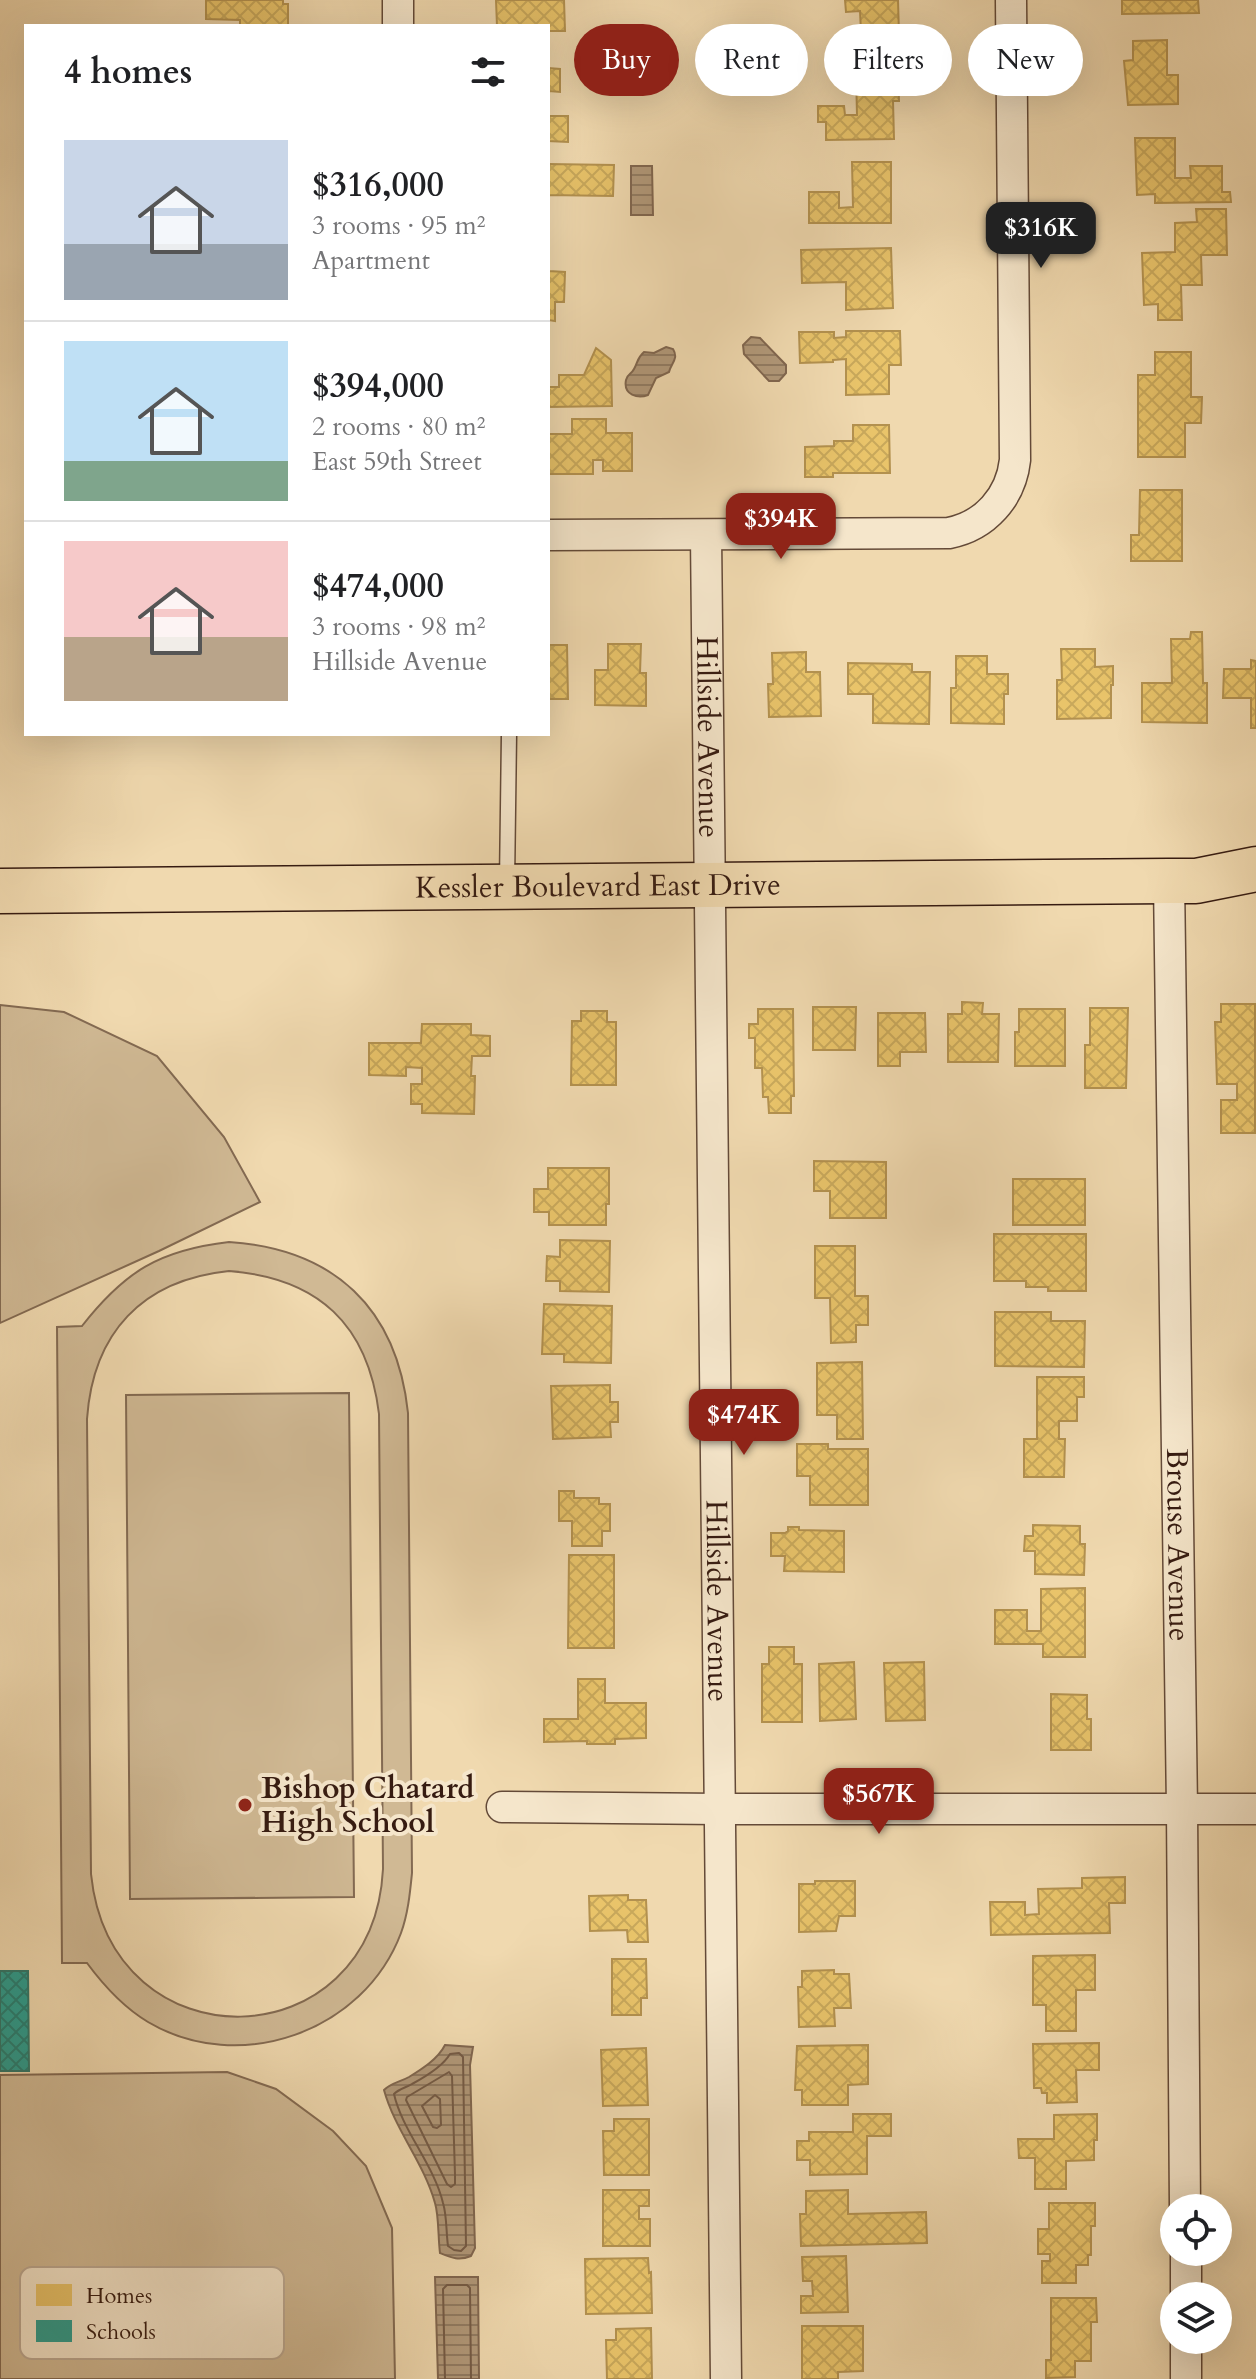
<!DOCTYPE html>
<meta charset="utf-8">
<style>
:root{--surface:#fff;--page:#f2f2f2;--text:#202124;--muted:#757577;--line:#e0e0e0;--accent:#8f2418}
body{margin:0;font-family:Cardo,serif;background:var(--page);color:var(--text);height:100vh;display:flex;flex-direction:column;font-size:30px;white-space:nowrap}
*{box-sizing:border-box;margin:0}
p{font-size:26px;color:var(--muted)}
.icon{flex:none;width:44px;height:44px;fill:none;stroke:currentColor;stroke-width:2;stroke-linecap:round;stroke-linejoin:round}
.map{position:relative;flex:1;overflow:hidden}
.panel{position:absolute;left:24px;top:24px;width:526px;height:712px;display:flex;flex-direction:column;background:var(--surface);border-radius:0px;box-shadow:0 8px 32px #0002}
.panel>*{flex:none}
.top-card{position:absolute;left:574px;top:24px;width:562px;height:72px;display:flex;gap:16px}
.fabs{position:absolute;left:1160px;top:2194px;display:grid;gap:16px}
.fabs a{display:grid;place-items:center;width:72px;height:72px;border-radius:50%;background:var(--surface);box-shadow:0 8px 32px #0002;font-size:40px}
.price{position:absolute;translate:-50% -68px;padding:0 18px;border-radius:16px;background:var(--accent);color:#fff;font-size:26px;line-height:52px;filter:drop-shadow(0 2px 4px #0008)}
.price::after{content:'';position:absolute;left:50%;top:48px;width:24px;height:18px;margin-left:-12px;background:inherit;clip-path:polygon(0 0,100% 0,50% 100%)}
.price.current{background:#222;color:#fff}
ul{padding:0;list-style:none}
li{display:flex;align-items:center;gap:24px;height:200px;padding:0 40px}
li+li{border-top:2px solid var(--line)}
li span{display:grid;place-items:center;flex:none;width:224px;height:160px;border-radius:0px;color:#555}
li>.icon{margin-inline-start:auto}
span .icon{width:96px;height:96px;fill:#fffc;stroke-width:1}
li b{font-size:34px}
h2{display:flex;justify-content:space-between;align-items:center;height:96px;padding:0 40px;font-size:34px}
.chip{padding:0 28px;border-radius:36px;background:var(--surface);box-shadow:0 8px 32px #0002;font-size:28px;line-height:72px}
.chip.current{background:var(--accent);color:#fff}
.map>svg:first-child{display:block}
</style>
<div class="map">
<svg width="1256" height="2379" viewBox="0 0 1256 2379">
<defs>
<pattern id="water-rules" width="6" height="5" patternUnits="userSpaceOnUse" patternTransform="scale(2)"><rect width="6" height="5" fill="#b19879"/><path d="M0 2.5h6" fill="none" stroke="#917b62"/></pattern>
<pattern id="homes-cross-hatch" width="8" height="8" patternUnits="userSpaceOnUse" patternTransform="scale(2)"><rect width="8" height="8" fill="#e9c46a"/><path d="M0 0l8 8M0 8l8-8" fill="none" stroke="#c8a85b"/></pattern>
<pattern id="schools-cross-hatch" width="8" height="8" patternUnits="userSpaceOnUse" patternTransform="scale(2)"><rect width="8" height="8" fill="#2a9d8f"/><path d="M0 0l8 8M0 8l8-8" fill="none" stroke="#257f73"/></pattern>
</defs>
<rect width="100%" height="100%" fill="#f0d9af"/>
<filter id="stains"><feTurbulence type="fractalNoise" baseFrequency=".0025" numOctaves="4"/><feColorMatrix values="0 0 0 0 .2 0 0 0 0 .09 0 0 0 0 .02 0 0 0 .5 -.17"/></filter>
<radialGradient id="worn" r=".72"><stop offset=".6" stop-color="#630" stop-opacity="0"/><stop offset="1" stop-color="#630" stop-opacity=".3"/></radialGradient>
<path fill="#d0b994" stroke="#836a52" stroke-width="2" fill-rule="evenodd" d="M0 1005 64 1012 157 1056 224 1137 260 1202 159 1251 0 1323Z
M229 1242C334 1249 397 1308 408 1413L412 1873C410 1893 408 1914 401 1933 364 2032 239 2076 148 2022 123 2007 104 1986 87 1963H62L57 1327 82 1326C125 1271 160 1250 229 1242ZM229 1271C318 1278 368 1324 379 1414L383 1869C373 2062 111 2068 91 1874L87 1419C93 1333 142 1280 229 1271Z
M349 1393 354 1897 130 1899 126 1395Z
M227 2072 276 2089 333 2131 366 2166 392 2228 395 2379H0V2075Z"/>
<path fill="url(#water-rules)" stroke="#80664f" stroke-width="2" d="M631 166H652L653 215H631Z
M751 337 760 338 786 365V373L779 381H769L744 354 743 345Z
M666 347 673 349C679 359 671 363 669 372L656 378 648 395C638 399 623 395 626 380 628 373 631 375 634 369 638 362 637 358 644 352L654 353Z
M445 2045 473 2047 470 2065 475 2248 471 2256C459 2261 452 2258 440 2253 438 2238 439 2216 435 2203 424 2163 395 2130 384 2090 391 2083 400 2082 409 2077 422 2069 438 2059 445 2045Z
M435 2277H478L479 2379H438Z"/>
<path fill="url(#homes-cross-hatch)" stroke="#b3914f" stroke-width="2" d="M206 0H283V4H288V26H240V20L206 19Z
M496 0H564L565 31H548V26H497Z
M845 0H898L899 34H879L880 52H846V32H861L860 11 846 12Z
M1122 0H1198L1199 13 1122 14Z
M1167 40V75H1178V104L1128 105 1124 61 1133 60V41Z
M548 68 560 69V92L549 91V116H568V142L548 141Z
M898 71 899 101H893L894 139 826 140V122H818V106H844L845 115H857L856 72Z
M1135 138H1175V178H1191L1190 166H1222V192H1230L1231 202 1155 203V194L1137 195Z
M852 162H891V223H809V192H839V208L853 207Z
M548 164 614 165 613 196 549 195 548 222Z
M1196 209H1226L1227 255H1201L1202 285H1181L1182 320H1158V304L1144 305 1142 253 1175 252V223L1197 222Z
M548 246 549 271 565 272 564 302H555V321L548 320Z
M891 248 893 308 846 310V282L802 283 801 250Z
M846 331H900L901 365H889V394L846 395V359L833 360V362L800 363 799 332H834V338L846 337Z
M596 348 611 360 612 406 548 407V387H559V375H584Z
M1155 352H1191V397H1202L1201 423H1185V457H1138V375H1155Z
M572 419H606V433H632V471H603V460H593V474H548V434H572Z
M853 425H889L890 473H833V477H805V447L834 446V441H853Z
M1140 490H1182V561H1131V535H1139Z
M1191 632H1202L1203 683H1207V723L1142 722V683H1172L1171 639H1190Z
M608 644H641L640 673H646V706L595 705V670H608Z
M548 645H567L568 699H548Z
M1061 649H1095V667L1113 666V685H1111V718L1057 719V680H1062Z
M806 652V672H820L821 716 769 717 768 684H773L772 653Z
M956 656H987V674H1008V694H1004V724L951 723V688H956Z
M1251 660 1256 661V728H1251V698H1223L1224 669H1251Z
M848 663 912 664V672H930L929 724 873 723V694H848Z
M962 1002 983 1003 982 1014H999L998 1062H948V1014H962Z
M1221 1004H1255V1133H1221V1100H1237V1084H1217L1215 1022H1221Z
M813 1007H856L855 1050H813Z
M1090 1008H1128L1126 1088H1085V1045H1090Z
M758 1009H793L794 1096H791V1113H769L768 1097H763L762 1068H755V1038H749V1024H758Z
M1019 1009H1065V1066H1015V1032H1019Z
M581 1011H607V1022H616V1085H571L572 1021H581Z
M878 1013H925L926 1052H900V1066H878Z
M422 1024H471V1035L490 1036V1056H472L471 1076H475L474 1114 422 1113V1104H411V1084H422V1068L406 1067V1076L369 1075V1043H421Z
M814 1161 886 1162V1218H830V1191H814Z
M548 1168H609V1204H606V1225H549V1212H534V1189H548Z
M1013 1179H1085V1225H1013Z
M994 1234H1086V1291H1048V1287H1026V1281H994Z
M560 1240 610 1241 609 1292 560 1291V1281H546L547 1256 560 1257Z
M815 1246H855V1296H868V1325H856V1342L831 1343 830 1298H815Z
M544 1304 612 1306 611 1363 564 1362V1354H542Z
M995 1312H1051V1321H1085L1084 1367 995 1366Z
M862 1362 863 1439H837V1415H817V1363Z
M1037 1377H1084V1397H1077V1421H1059V1439H1065L1064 1477H1024V1439H1037Z
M610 1385V1402H618V1422H610L611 1437 553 1439 551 1386Z
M797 1444H828V1449H868V1505H810V1476H797Z
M559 1491H574V1498H599V1504H610V1531H602V1546H572V1521H559Z
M1033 1525 1080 1526V1544H1085L1084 1575 1035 1574V1551H1024L1025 1536H1033Z
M788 1527H799V1530L844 1531V1572L784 1571 785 1556H771V1533H785L788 1531Z
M569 1555H614V1648H568Z
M1085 1588V1657H1043V1644H995V1610H1027V1631H1041V1589Z
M769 1647H794V1664H802V1722H762V1664H769Z
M854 1662 856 1719 820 1721 819 1664Z
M924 1662 925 1720 886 1721 884 1663Z
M578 1679H605V1703H646V1738L615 1739V1744H587V1741L544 1742V1719H578Z
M1051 1694 1087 1695V1719H1091V1750H1051Z
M1125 1877V1903H1109L1110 1933 991 1935 990 1902H1025V1915L1039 1914 1038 1889 1082 1888V1878Z
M815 1881H855V1916H839L836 1931 799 1932V1884H815Z
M628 1895V1900H646L648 1942H628L627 1930 590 1931 589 1896Z
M1095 1955V1990H1076V2031H1046V2005H1033V1956Z
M612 1959H646L647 1998H641V2015H612Z
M834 1970V1974H849L851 2008H834L835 2026 799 2027 798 1987H802V1971Z
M1099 2043V2070H1076L1077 2102 1047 2103V2093H1042L1041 2088H1034L1033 2044Z
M868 2045V2084L848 2085V2105H802V2090H795L797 2046Z
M646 2048 648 2105 603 2106 601 2050Z
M853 2114H891V2136H867V2174L810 2175V2160H797V2141H809V2132H853Z
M1097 2114V2140H1094V2160L1066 2161V2189H1035V2158H1019L1018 2139H1054V2115Z
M614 2119H649V2175H604L603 2131H614Z
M603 2190H649V2206H639V2219H650V2246H603Z
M848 2190V2214L926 2212 927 2243 801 2246 800 2214H806V2191Z
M1049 2203H1095V2226H1091V2255H1088V2265H1076V2283H1042V2261H1050V2254H1038V2229H1049Z
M846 2256 848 2312 801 2313V2296H813L812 2281H803L802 2257Z
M648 2258 649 2273 651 2272 652 2313 586 2314 585 2259Z
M1051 2298H1096L1097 2322H1091V2361H1075V2377L1046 2378V2360H1051Z
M802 2326H863V2371L838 2372V2379H802Z
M651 2328 652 2379H607L606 2340H616V2329Z"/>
<path fill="url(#schools-cross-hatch)" stroke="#2e7669" stroke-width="2" d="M0 1971H28L29 2071H0Z"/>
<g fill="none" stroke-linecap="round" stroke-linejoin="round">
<path stroke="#745a45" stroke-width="2" d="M459 2053 463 2057 466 2246 461 2251 454 2250 448 2246C446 2232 447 2216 443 2203 434 2165 402 2130 394 2094 399 2089 405 2088 412 2084 425 2077 443 2066 450 2054Z
M449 2072 452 2076 455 2175V2184L451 2187 447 2184 406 2100 407 2097Z
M435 2095 440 2099 441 2125 437 2128 433 2127 422 2106Z
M445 2379 443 2289 447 2285H467L470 2288 471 2379"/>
<g stroke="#644a38" stroke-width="17">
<path id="service" d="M507 883 509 734"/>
</g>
<g stroke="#644a38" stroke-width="33">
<g id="minor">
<path d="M398 0V26"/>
<path d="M548 535 949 533C985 526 1011 497 1015 460L1011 0"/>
<path id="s1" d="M706 535 726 2379"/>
<path id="s2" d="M1169 881 1182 1809 1185 2208"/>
<path d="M502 1807 720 1809H1256"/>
<path d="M1186 2252V2296"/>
<path d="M1186 2340V2379"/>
</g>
</g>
<g stroke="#361b11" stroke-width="47">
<g id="primary">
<path id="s3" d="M0 891 1169 881H1196L1256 869"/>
</g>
</g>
<use href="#service" stroke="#f5e6cb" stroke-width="14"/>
<use href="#minor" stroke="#f5e6cb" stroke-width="30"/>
<use href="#primary" stroke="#f0d9af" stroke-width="44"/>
</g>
<circle fill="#8f2418" stroke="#f5e6cb" stroke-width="3" cx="245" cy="1805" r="8"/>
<g text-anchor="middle" stroke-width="8" stroke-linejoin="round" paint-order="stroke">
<g font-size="30" fill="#361b11" stroke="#f5e6cb">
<text dy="10" stroke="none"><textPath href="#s1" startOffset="202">Hillside Avenue</textPath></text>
<text dy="10" stroke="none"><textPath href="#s3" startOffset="598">Kessler Boulevard East Drive</textPath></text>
<text dy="10" stroke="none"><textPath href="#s2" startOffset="664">Brouse Avenue</textPath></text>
<text dy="10" stroke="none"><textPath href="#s1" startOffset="1066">Hillside Avenue</textPath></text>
</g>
<g font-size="30" font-weight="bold" fill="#361b11" stroke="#f5e6cb" text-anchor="start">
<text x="261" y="1798">Bishop Chatard<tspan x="261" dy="34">High School</tspan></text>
</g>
</g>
<rect x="20" y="2267" width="264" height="92" rx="12" fill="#f5e6cb" stroke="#bca993" stroke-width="2"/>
<rect x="36" y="2284" width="36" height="22" fill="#e9c46a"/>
<rect x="36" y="2320" width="36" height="22" fill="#2a9d8f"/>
<g font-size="22" fill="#361b11">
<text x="86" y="2303">Homes</text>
<text x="86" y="2339">Schools</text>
</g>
<rect width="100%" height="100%" filter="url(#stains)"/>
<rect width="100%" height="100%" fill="url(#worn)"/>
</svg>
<div class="fabs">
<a><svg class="icon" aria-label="locate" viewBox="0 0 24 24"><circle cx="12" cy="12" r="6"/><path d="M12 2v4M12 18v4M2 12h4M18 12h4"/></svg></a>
<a><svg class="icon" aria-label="layers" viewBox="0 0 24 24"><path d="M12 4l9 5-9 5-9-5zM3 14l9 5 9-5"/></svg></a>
</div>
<b class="price current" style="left:1041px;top:270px">$316K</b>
<b class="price" style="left:781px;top:561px">$394K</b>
<b class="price" style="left:744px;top:1457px">$474K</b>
<b class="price" style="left:879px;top:1836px">$567K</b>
<div class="top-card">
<a class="chip current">Buy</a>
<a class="chip">Rent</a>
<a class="chip">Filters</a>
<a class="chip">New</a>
</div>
<section class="panel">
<h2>4 homes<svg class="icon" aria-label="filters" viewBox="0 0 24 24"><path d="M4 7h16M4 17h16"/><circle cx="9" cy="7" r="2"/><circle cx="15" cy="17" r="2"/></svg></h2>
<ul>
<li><span style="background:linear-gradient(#c9d6e8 65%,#9aa5b1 0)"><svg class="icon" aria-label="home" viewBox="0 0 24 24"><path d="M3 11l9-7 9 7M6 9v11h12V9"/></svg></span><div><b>$316,000</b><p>3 rooms · 95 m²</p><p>Apartment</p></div></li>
<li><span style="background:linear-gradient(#bfe0f5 75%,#7fa58c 0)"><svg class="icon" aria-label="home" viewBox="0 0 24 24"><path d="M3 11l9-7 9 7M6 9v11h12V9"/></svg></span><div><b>$394,000</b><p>2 rooms · 80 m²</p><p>East 59th Street</p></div></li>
<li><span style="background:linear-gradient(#f6c9c9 60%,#b9a48a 0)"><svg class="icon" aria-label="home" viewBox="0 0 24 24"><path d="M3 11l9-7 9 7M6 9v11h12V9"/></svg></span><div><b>$474,000</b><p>3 rooms · 98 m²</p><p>Hillside Avenue</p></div></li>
</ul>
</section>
</div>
